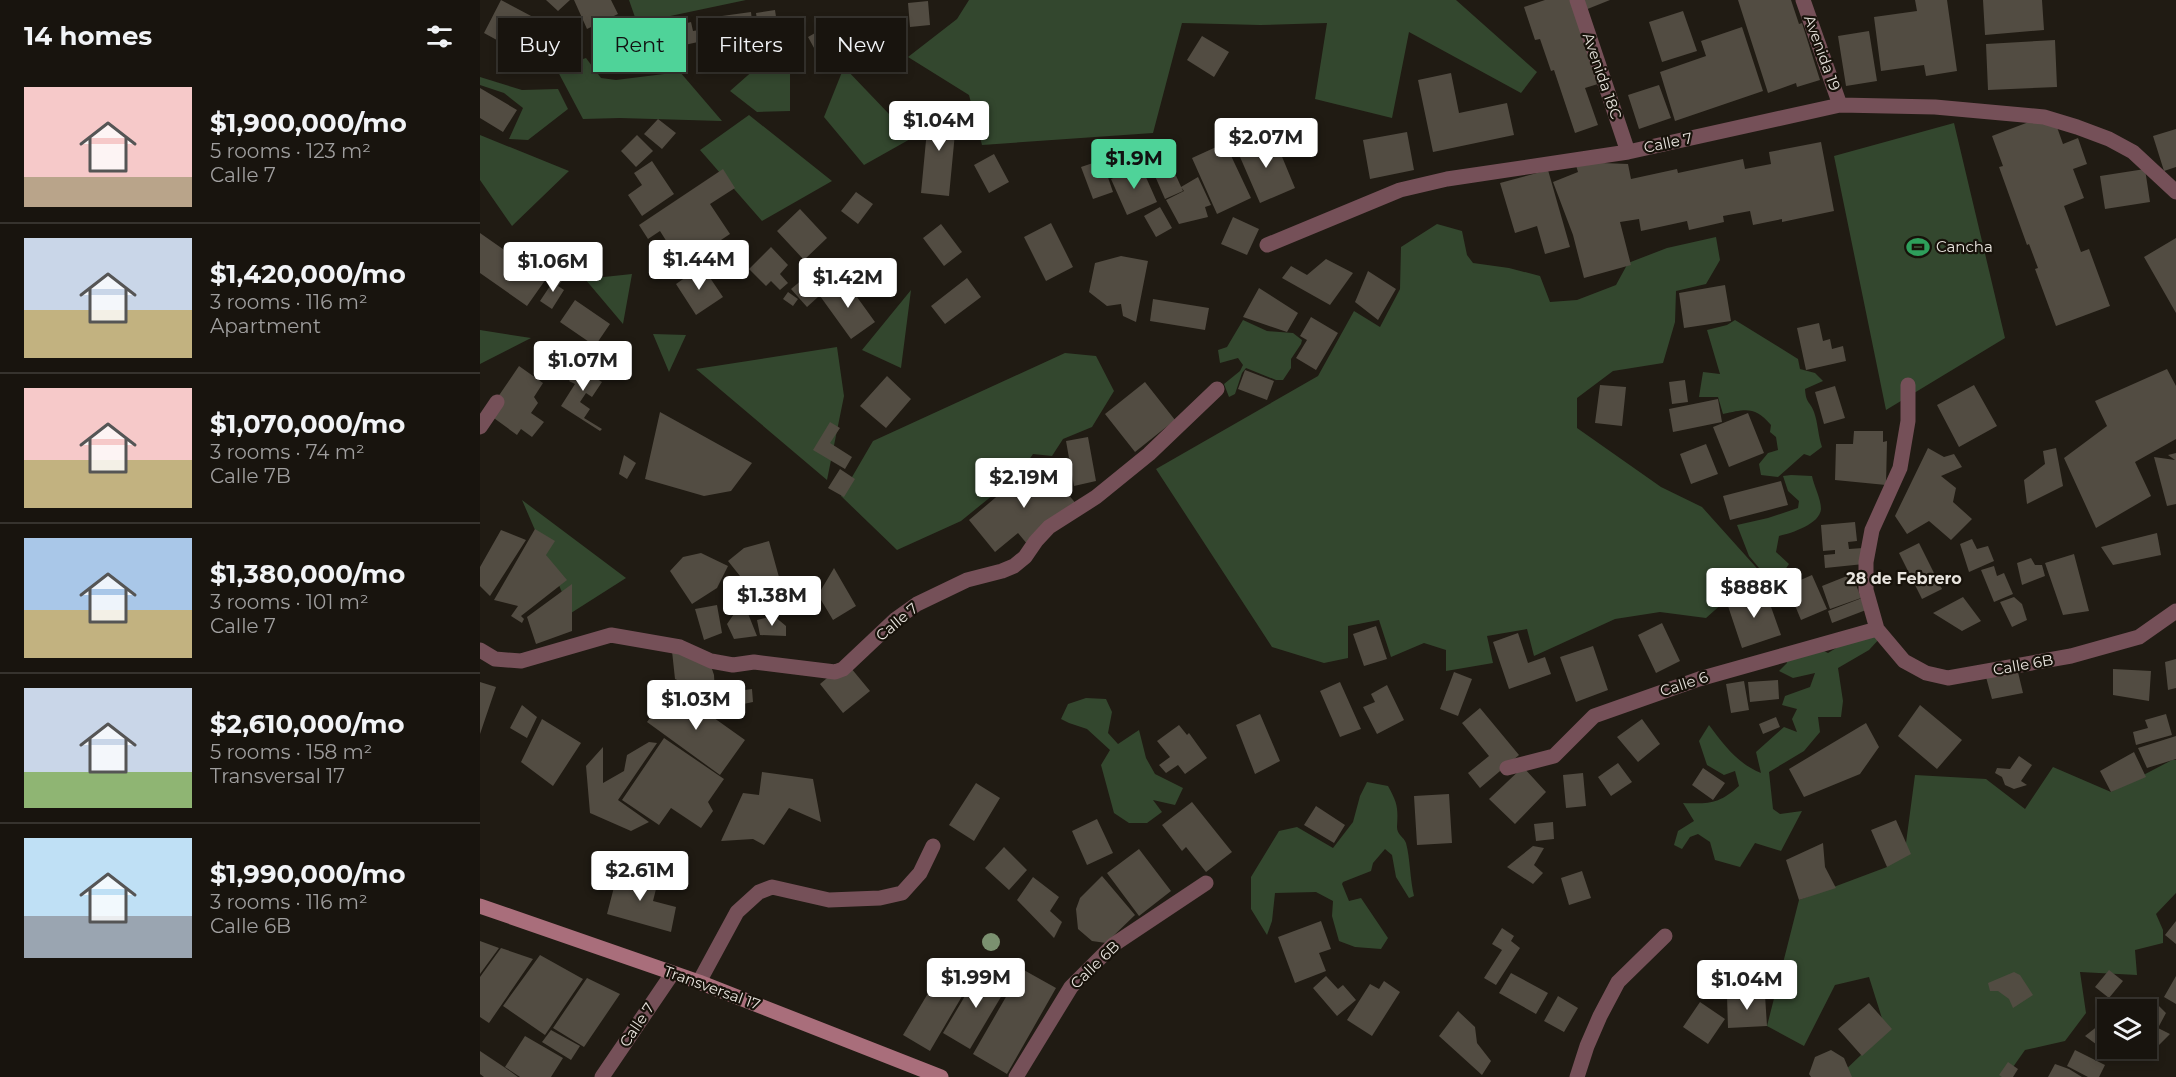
<!DOCTYPE html>
<meta charset="utf-8">
<style>
:root{--surface:#18140e;--page:#25211c;--text:#f1f3f6;--muted:#9f9e9e;--line:#36332e;--accent:#4fd399}
body{margin:0;font-family:Montserrat,sans-serif;background:var(--page);color:var(--text);height:100vh;display:flex;flex-direction:column;font-size:22px;white-space:nowrap}
*{box-sizing:border-box;margin:0}
p{font-size:20px;color:var(--muted)}
.icon{flex:none;width:33px;height:33px;fill:none;stroke:currentColor;stroke-width:2;stroke-linecap:round;stroke-linejoin:round}
.map{position:relative;flex:1;overflow:hidden}
.drawer{display:flex;flex-direction:column;background:var(--surface);width:480px}
.drawer>*{flex:none}
.hud{position:absolute;left:18px;top:18px;width:570px;height:54px;display:flex;gap:12px}
.fabs{position:absolute;left:1617px;top:999px;display:grid;gap:12px}
.fabs a{display:grid;place-items:center;width:60px;height:60px;border-radius:0px;background:var(--surface);box-shadow:0 3px 9px #0003,0 0 0 2px var(--line);font-size:30px}
.price{position:absolute;translate:-50% -51px;padding:0 14px;border-radius:6px;background:#fff;color:#222;font-size:20px;line-height:39px;filter:drop-shadow(0 2px 3px #0008)}
.price::after{content:'';position:absolute;left:50%;top:36px;width:18px;height:14px;margin-left:-9px;background:inherit;clip-path:polygon(0 0,100% 0,50% 100%)}
.price.on{background:var(--accent);color:#111}
ul{padding:0;list-style:none}
li{display:flex;align-items:center;gap:18px;height:150px;padding:0 24px}
li+li{border-top:2px solid var(--line)}
li span{display:grid;place-items:center;flex:none;width:168px;height:120px;border-radius:0px;color:#555}
li>.icon{margin-inline-start:auto}
span .icon{width:72px;height:72px;fill:#fffc;stroke-width:1}
li b{font-size:26px}
h2{display:flex;justify-content:space-between;align-items:center;height:72px;padding:0 24px;font-size:26px}
.tag{padding:0 21px;border-radius:0px;background:var(--surface);box-shadow:0 3px 9px #0003,0 0 0 2px var(--line);font-size:21px;line-height:54px}
.tag.on{background:var(--accent);color:#111}
main{display:flex;flex:1;min-height:0}
.map>svg:first-child{display:block}
</style>
<main>
<section class="drawer">
<h2>14 homes<svg class="icon" aria-label="filters" viewBox="0 0 24 24"><path d="M4 7h16M4 17h16"/><circle cx="9" cy="7" r="2"/><circle cx="15" cy="17" r="2"/></svg></h2>
<ul>
<li><span style="background:linear-gradient(#f6c9c9 75%,#b9a48a 0)"><svg class="icon" aria-label="home" viewBox="0 0 24 24"><path d="M3 11l9-7 9 7M6 9v11h12V9"/></svg></span><div><b>$1,900,000/mo</b><p>5 rooms · 123 m²</p><p>Calle 7</p></div></li>
<li><span style="background:linear-gradient(#c9d6e8 60%,#c2b280 0)"><svg class="icon" aria-label="home" viewBox="0 0 24 24"><path d="M3 11l9-7 9 7M6 9v11h12V9"/></svg></span><div><b>$1,420,000/mo</b><p>3 rooms · 116 m²</p><p>Apartment</p></div></li>
<li><span style="background:linear-gradient(#f6c9c9 60%,#c2b280 0)"><svg class="icon" aria-label="home" viewBox="0 0 24 24"><path d="M3 11l9-7 9 7M6 9v11h12V9"/></svg></span><div><b>$1,070,000/mo</b><p>3 rooms · 74 m²</p><p>Calle 7B</p></div></li>
<li><span style="background:linear-gradient(#a9c7e8 60%,#c2b280 0)"><svg class="icon" aria-label="home" viewBox="0 0 24 24"><path d="M3 11l9-7 9 7M6 9v11h12V9"/></svg></span><div><b>$1,380,000/mo</b><p>3 rooms · 101 m²</p><p>Calle 7</p></div></li>
<li><span style="background:linear-gradient(#c9d6e8 70%,#8fb573 0)"><svg class="icon" aria-label="home" viewBox="0 0 24 24"><path d="M3 11l9-7 9 7M6 9v11h12V9"/></svg></span><div><b>$2,610,000/mo</b><p>5 rooms · 158 m²</p><p>Transversal 17</p></div></li>
<li><span style="background:linear-gradient(#bfe0f5 65%,#9aa5b1 0)"><svg class="icon" aria-label="home" viewBox="0 0 24 24"><path d="M3 11l9-7 9 7M6 9v11h12V9"/></svg></span><div><b>$1,990,000/mo</b><p>3 rooms · 116 m²</p><p>Calle 6B</p></div></li>
</ul>
</section>
<div class="map">
<svg width="1696" height="1077" viewBox="0 0 1696 1077">
<rect width="100%" height="100%" fill="#201b13"/>
<path fill="#33472e" d="M149 0H266L157 23Z
M489 0H976L1057 72 1041 93 929 32 912 118 835 99 847 23 780 25 702 23 673 133 502 145 489 95 428 57 477 19Z
M292 40 322 44 310 73V111L277 112 250 91 293 53Z
M106 58 121 78 136 80 200 72 242 121 140 118 103 119 76 68Z
M364 67 432 138 384 165 344 117Z
M0 77 42 90 78 89 88 109 48 140 29 139 43 108 24 93 0 85Z
M269 115 352 181 282 221 220 150Z
M1474 123 1525 338 1406 410 1354 156Z
M0 135 89 171 32 226 0 180Z
M957 224 982 231 987 255 993 263 1029 268 1060 276 1070 302 1097 300 1136 285 1148 263 1187 248 1236 237 1240 260 1226 284 1196 291 1195 322 1183 363 1133 371 1097 398V428L1181 487 1222 507 1283 575 1261 587 1226 618 1180 612 1135 619 1054 656 1047 629 1007 636 1013 663 966 671V650L944 643 911 657 899 620 868 626V658L844 663 792 647 676 469 838 376 874 311 900 327 920 289 921 247Z
M152 274 143 324 105 279Z
M431 290 421 368 382 350Z
M763 320 787 331 813 333 822 340 821 344 811 359V368L803 380H796L766 368 762 373 755 394 749 397 744 384 760 371 763 365 758 358 740 363 738 350 747 347Z
M1255 320 1318 359 1320 369 1335 373 1343 381 1325 389C1326 404 1330 401 1334 412 1338 423 1338 436 1342 447L1330 456 1324 454 1298 477 1281 475 1279 464 1288 453 1298 450 1296 437 1290 432 1291 425C1275 406 1266 409 1243 414L1238 397H1219L1223 372 1240 374 1227 330 1247 325Z
M0 330 51 338 0 364Z
M173 334 206 335 189 372Z
M357 347 364 396 347 480 216 369Z
M585 353 616 356 634 391 612 427 583 439 572 456 553 454 540 473 481 521 417 550 361 496 393 441Z
M1311 475 1332 476C1334 486 1341 499 1341 509 1340 524 1312 533 1299 536L1296 552 1309 564 1300 577 1290 581 1269 556 1257 525 1288 518 1318 508 1319 501 1308 491 1303 476Z
M42 500 146 578 91 613Z
M1379 634 1401 637 1389 650 1358 668 1363 701 1361 717H1338L1340 732 1324 751 1289 772 1293 809 1300 814 1322 811 1301 851 1275 843 1260 867 1235 860 1230 842 1218 834 1210 837 1202 849 1194 845 1198 831 1214 821 1203 803C1229 804 1239 804 1259 786L1255 771 1244 775 1227 765 1219 741 1229 725C1244 745 1258 764 1281 773L1276 752 1304 727 1317 732 1312 719 1317 709 1302 705 1305 696 1330 687 1335 673 1313 678 1299 671 1307 663 1303 654 1334 646 1348 653Z
M606 698 626 699 632 712 628 733 638 744 659 730 666 758 675 774 703 788 695 805 673 800 682 812 667 823H649L634 813 621 765 630 750 607 729 589 723 581 719 588 704Z
M1692 760H1696V893L1676 914 1683 930V943L1655 950 1657 975 1600 972 1606 1013 1585 1041 1545 1050 1526 1077H1358L1406 1031 1389 977 1355 985 1324 1046 1287 1026 1319 900 1407 867 1426 843 1435 775 1506 779 1545 809 1573 767 1631 792Z
M887 782 908 786C918 804 918 808 917 827 917 835 924 837 926 843 930 857 930 880 934 896L929 898 916 877 912 855 905 849 893 863 891 871 863 882 862 884 869 901 881 898 908 938 901 949 875 947 859 941 852 916 853 901 836 892 795 893 792 921 787 935 771 909V877L799 831 817 827 853 848 873 822 880 796Z"/>
<path fill="#524c42" d="M21 0 53 17 35 50 4 33Z
M66 0H90L78 11Z
M94 0H131L138 14 107 29Z
M1065 0H1094L1121 83 1105 88 1118 125 1095 133 1074 70 1071 71 1060 39 1055 40 1044 7Z
M1101 0H1130L1105 10Z
M1258 0H1311L1319 24 1322 23 1340 80 1317 87 1316 83 1288 93Z
M1435 0H1467L1477 71 1446 76 1444 65 1401 71 1394 17 1437 11Z
M1503 0H1562L1564 30 1505 35Z
M448 1 450 25 430 27 428 3Z
M295 10 298 30 279 33 276 13Z
M1203 11 1217 51 1182 62 1169 22Z
M271 12 273 29 244 33 242 16Z
M211 22 213 31 225 29 227 40 200 46 196 26Z
M351 24 362 44 339 57 328 37Z
M1262 27 1283 91 1195 121 1180 72 1226 56 1221 41Z
M1389 31 1397 81 1366 86 1358 36Z
M722 36 749 52 734 77 707 60Z
M170 37 173 52 157 55 155 39Z
M1575 40 1577 87 1508 90 1506 44Z
M172 59 174 69 157 72 155 62Z
M971 73 979 113 1027 103 1034 135 953 152 938 80Z
M1179 85 1191 118 1159 129 1148 95Z
M0 88 37 110 23 132 0 118Z
M449 109 477 112 469 196 441 193Z
M1572 113 1583 144 1598 138 1607 164 1593 169 1604 198 1584 206 1601 252 1609 249 1630 306 1576 326 1555 269 1558 268 1549 244 1547 245 1519 167 1523 166 1512 136Z
M178 119 196 133 182 149 164 134Z
M1696 129V167L1684 171 1673 136Z
M927 132 934 170 890 179 883 140Z
M157 135 173 151 156 167 141 151Z
M793 135 815 188 780 203 757 150Z
M1341 142 1354 211 1302 222V219L1273 225 1270 211 1243 216 1244 222 1209 230 1207 221 1161 231 1159 219 1140 222 1151 265 1104 278 1093 235 1073 182 1098 172 1095 162 1148 164 1151 179 1197 169 1198 173 1263 159 1265 169 1291 164 1289 152Z
M745 143 771 198 737 214 712 158Z
M682 145 703 191 685 199 665 153Z
M514 154 529 182 509 193 494 165Z
M622 160 633 192 613 199 601 167Z
M172 161 194 194 162 216 148 195 162 185 154 173Z
M661 166 677 202 647 215 631 179Z
M243 169 255 188 230 204 250 234 202 266 180 231 168 239 159 225Z
M1665 169 1670 202 1625 209 1620 176Z
M1068 170 1090 247 1065 254 1057 226 1035 233 1020 183Z
M718 177 731 205 725 207 728 217 699 224 686 200 704 191 701 187Z
M376 192 393 204 378 224 361 211Z
M680 207 692 228 676 237 664 216Z
M320 209 347 238 324 260 297 231Z
M753 217 779 229 767 255 741 244Z
M571 223 593 267 566 281 544 237Z
M461 224 482 252 464 266 443 238Z
M0 233 66 279 47 306 0 273Z
M1696 238V313L1664 257Z
M291 247 308 265 300 274 308 283 300 290 291 281 286 286 269 269Z
M641 256 668 261 656 322 643 316 641 304 627 306 609 292 615 263Z
M846 259 873 273 850 305 802 278 811 266 827 275Z
M222 266 243 297 216 315 196 284Z
M888 271 916 289 898 320 875 302Z
M78 274 84 278 78 286 84 290 72 309 60 301Z
M487 278 501 297 465 324 451 306Z
M323 279 338 297 327 307 311 289Z
M364 279 395 322 371 339 340 296Z
M1245 285 1251 321 1204 328 1199 293Z
M779 288 818 313 807 332 763 317Z
M308 292 318 299 313 306 303 299Z
M673 299 729 308 725 330 670 321Z
M95 300 130 324 115 346 80 322Z
M831 317 858 333 836 370 816 358 827 340 820 336Z
M1339 323 1343 341 1350 339 1352 349 1363 346 1366 361 1326 370 1317 328Z
M109 363 122 372 117 379 122 382 112 397 106 393 100 402 110 409 104 418 122 429 120 431 81 406 95 384 89 381 98 367 103 371Z
M39 366 63 383 54 397 58 403 51 413 64 422 52 437 41 429 37 435 7 413Z
M1687 369 1696 386V439L1655 462 1671 496 1616 528 1584 458 1627 426 1615 401Z
M765 370 794 381 787 400 758 389Z
M407 376 431 399 406 428 380 406Z
M1205 380 1208 402 1192 404 1189 382Z
M665 382 695 420 655 452 625 414Z
M1120 385 1146 387 1142 426 1115 423Z
M1494 385 1517 426 1479 447 1457 405Z
M1355 386 1365 418 1344 424 1335 392Z
M1238 399 1242 422 1193 432 1189 409Z
M180 412 272 463 251 491 224 496 165 479Z
M1268 413 1284 453 1249 467 1233 427Z
M350 422 360 428 350 443 372 457 365 469 333 450Z
M1374 431H1403V442L1407 441 1406 485 1355 480 1356 444H1373Z
M608 437 616 481 594 486 586 441Z
M1226 444 1238 474 1211 484 1200 454Z
M1448 448 1464 457 1474 454 1482 467 1461 476 1476 488 1473 502 1492 519 1471 540 1449 521 1427 534 1415 516Z
M1576 448 1583 486 1547 504 1544 480 1565 464 1563 451Z
M1696 453V504L1687 506 1674 457 1695 460 1688 455Z
M144 455 156 463 147 479 139 474Z
M560 460 597 505 548 545 538 533 515 552 489 520Z
M360 469 375 479 364 497 348 488Z
M1301 481 1308 505 1250 520 1243 496Z
M1375 522 1377 541 1368 542 1369 549 1383 548 1384 564 1345 568 1344 555 1355 554V550L1343 551 1341 525Z
M55 529 75 541 66 555 87 580 41 616 44 619 42 623 31 616 38 606 14 600Z
M21 530 46 540 10 596 0 586V567Z
M1677 533 1681 555 1633 565 1621 547Z
M1492 539 1497 549 1508 546 1514 561 1489 572 1480 544Z
M289 541 307 606 301 614 276 612 264 581 248 561 264 548Z
M1439 543 1462 589 1442 599 1419 553Z
M221 553 248 566 237 588 212 604 190 571 203 557Z
M1594 554 1609 611 1583 615 1565 563Z
M1551 558 1555 565H1562L1565 576 1542 585 1537 563Z
M1514 566 1517 576 1524 573 1533 594 1514 602 1501 570Z
M354 568 376 606 353 620 338 595Z
M1372 574 1381 598 1350 609 1342 586Z
M1332 575 1347 609 1321 620 1307 586Z
M92 584V631L56 644 47 617Z
M1285 590 1301 635 1262 648 1247 603Z
M1483 597 1501 621 1482 631 1453 613Z
M1534 597 1542 604 1547 620 1532 627 1520 602Z
M1382 598 1386 610 1352 623 1348 611Z
M263 601 277 636 254 639 247 624Z
M237 605 242 633 224 640 215 609Z
M294 616 306 626V636L280 635 277 620Z
M1182 623 1200 661 1176 673 1158 635Z
M896 626 907 659 884 666 873 634Z
M1038 633 1048 663 1065 657 1071 674 1029 689 1013 642Z
M1113 646 1128 690 1096 702 1080 657Z
M192 651 231 666 234 675 235 694 232 705 213 698 212 687 195 679Z
M1696 659V688L1688 690 1685 662Z
M366 662 390 691 363 713 340 684Z
M1537 668 1543 693 1512 699 1506 677Z
M1633 669 1671 671 1669 701 1633 695Z
M974 672 992 679 978 716 960 709Z
M1298 680 1299 699 1270 702 1268 682Z
M1264 681 1269 710 1251 713 1246 684Z
M0 682 16 687 0 734Z
M860 682 881 729 860 737 840 691Z
M907 685 924 720 897 734 883 707 895 702 891 694Z
M192 688 265 740 240 775 167 722Z
M272 689 273 702 239 709 235 694Z
M42 705 57 717 47 738 30 728Z
M1440 705 1482 740 1457 769 1418 736Z
M1000 708 1039 755 1000 788 988 773 1009 756 982 723Z
M780 714 800 761 775 774 756 725Z
M1686 714 1692 735 1656 745 1653 732 1668 728 1665 720Z
M1296 717 1300 727 1283 734 1279 724Z
M62 719 101 743 73 786 41 762Z
M1162 719 1180 744 1158 762 1137 737Z
M1386 723 1399 747 1380 774 1324 797 1309 769Z
M699 725 707 735 709 733 727 758 705 774 698 765 686 773 679 765 690 757 677 741Z
M1696 736V759L1667 768 1658 748Z
M184 738 244 779 228 802 233 811 221 828 191 808 179 825 142 800Z
M169 742 177 743 138 800 169 822 151 831 110 813 106 766 123 747V783L144 771 147 755Z
M1654 752 1666 777 1631 792 1620 771Z
M1539 756 1552 765 1541 781 1547 785 1534 789 1525 785 1522 777 1515 773 1517 768 1530 769Z
M1138 763 1152 782 1131 796 1118 777Z
M1043 767 1066 792 1035 824 1009 799Z
M1223 768 1245 783 1233 800 1212 785Z
M282 772 333 779 341 822 309 808 284 845 273 839 241 841 263 793 279 795Z
M1103 773 1106 806 1086 808 1083 775Z
M496 783 520 798 494 841 469 825Z
M969 794 972 843 937 845 934 796Z
M712 802 752 852 726 872 706 847 702 851 682 825Z
M836 806 865 825 854 843 824 825Z
M617 819 633 853 607 865 592 831Z
M1416 820 1431 854 1407 867 1391 830Z
M1073 822 1074 839 1056 841 1054 824Z
M1343 843 1345 867 1356 888 1319 900 1306 860Z
M1053 846 1064 848 1054 865 1063 873 1053 884 1027 867Z
M524 847 547 870 529 890 505 868Z
M659 849 691 891 659 916 627 873Z
M139 868 178 881 173 901 196 907 191 932 127 914Z
M1102 871 1111 898 1089 905 1081 878Z
M622 876 655 915 626 943 612 941 598 929 596 909 600 898Z
M553 877 579 897 570 911 582 922 574 938 537 900Z
M841 921 851 949 839 953 846 971 815 983 798 937Z
M1696 921V944L1685 935Z
M1022 928 1034 936 1031 941 1040 948 1016 985 1004 978 1022 950 1012 944Z
M0 941 19 948 0 974Z
M21 948 53 959 9 1023 0 1017V977Z
M60 955 103 979 65 1035 23 1006Z
M501 969 528 985 490 1049 463 1033Z
M542 969 576 988 527 1074 493 1054Z
M462 970 488 986 450 1051 423 1035Z
M1629 970 1643 981 1629 998 1615 987Z
M1534 972 1540 975 1553 995 1533 1008 1529 999 1518 991H1510L1508 983Z
M1031 973 1068 993 1056 1014 1019 993Z
M846 976 858 989 863 985 876 1000 857 1016 833 988Z
M1696 976V1004L1684 997Z
M107 978 140 994 104 1047 73 1028Z
M904 981 920 992 892 1036 867 1020 890 984 899 989Z
M1285 995 1287 1026 1248 1028 1247 996Z
M1078 996 1098 1008 1084 1032 1064 1021Z
M1673 1000 1686 1013 1678 1028 1690 1034 1679 1045 1666 1033V1010H1662Z
M1220 1002 1245 1019 1228 1044 1203 1027Z
M1389 1003 1412 1029 1382 1056 1358 1029Z
M978 1011 995 1027 997 1043 1011 1061 1002 1075 959 1036Z
M1619 1025 1628 1036V1048H1637L1639 1051 1632 1056 1605 1036Z
M71 1030 100 1046 91 1060 62 1042Z
M45 1036 83 1058 71 1077H40L25 1067Z
M1351 1050 1364 1058 1372 1077H1331L1329 1074 1335 1057Z
M1595 1050 1625 1065 1619 1077H1608L1587 1066Z
M0 1051 24 1067 38 1077H4L0 1074Z
M1528 1062 1538 1069 1533 1077H1522L1519 1075Z
M1575 1064 1589 1069 1602 1077H1568Z"/>
<g fill="none" stroke-linecap="round" stroke-linejoin="round">
<path stroke="#755058" stroke-width="15" d="M1097 1077 1107 1046 1120 1016 1138 982 1185 936"/>
<path stroke="#755058" stroke-width="15" d="M1097 0 1148 152
M1323 0 1360 105
M787 245 920 190 967 179 1148 152 1360 105 1455 107 1564 117 1597 127 1629 139 1653 152 1696 192
M1428 385V421L1420 468 1392 530 1386 562V590L1397 629 1424 661 1446 673 1468 678 1591 656 1659 637 1696 611
M0 427 17 402
M0 650 15 659 41 661 131 635 200 647 231 661 253 665 274 662 355 672 363 669 416 619 437 604 487 580 522 571 534 566 545 557 556 541 569 527 616 497 669 454 737 389
M1027 768 1074 756 1114 716 1219 679 1397 629
M219 982 257 912 279 892 292 887 349 900 400 898 422 893 440 873 453 846
M122 1077 192 974
M536 1077 591 987 633 945 726 883"/>
<path stroke="#a96e7b" stroke-width="15" d="M0 906 219 982 461 1077"/>
</g>
<circle fill="#7b9170" cx="511" cy="942" r="9"/>
<defs>
<g id="stadium-bare" transform="scale(1.8)"><path d="M0-5a6.5 5 0 1 0 0 10a6.5 5 0 1 0 0-10ZM-3.5-1.8h7v3.6h-7Z" fill="#2e9e5b" stroke="#17120a" stroke-width="2.5" paint-order="stroke"/></g>
</defs>
<g fill-rule="evenodd">
<use href="#stadium-bare" x="1438" y="247"/>
</g>
<g text-anchor="middle" stroke-width="4.5" stroke-linejoin="round" paint-order="stroke">
<g font-size="15" fill="#e8e4de" stroke="#17120a">
<text transform="translate(1342 53) rotate(70)" y="5">Avenida 19</text>
<text transform="translate(1122 76) rotate(71)" y="5">Avenida 18C</text>
<text transform="translate(1188 143) rotate(-12)" y="5">Calle 7</text>
<text transform="translate(417 622) rotate(-40)" y="5">Calle 7</text>
<text transform="translate(1543 665) rotate(-10)" y="5">Calle 6B</text>
<text transform="translate(1204 684) rotate(-18)" y="5">Calle 6</text>
<text transform="translate(615 965) rotate(-44)" y="5">Calle 6B</text>
<text transform="translate(232 988) rotate(20)" y="5">Transversal 17</text>
<text transform="translate(157 1025) rotate(-56)" y="5">Calle 7</text>
</g>
<g font-size="15" fill="#e8e4de" stroke="#17120a" text-anchor="start">
<text x="1456" y="252">Cancha</text>
</g>
<g font-size="16" font-weight="bold" fill="#e8e4de" stroke="#17120a">
<text x="1424" y="584">28 de Febrero</text>
</g>
</g>
</svg>
<div class="fabs">
<a><svg class="icon" aria-label="layers" viewBox="0 0 24 24"><path d="M12 4l9 5-9 5-9-5zM3 14l9 5 9-5"/></svg></a>
</div>
<b class="price" style="left:459px;top:152px">$1.04M</b>
<b class="price" style="left:786px;top:169px">$2.07M</b>
<b class="price on" style="left:654px;top:190px">$1.9M</b>
<b class="price" style="left:219px;top:291px">$1.44M</b>
<b class="price" style="left:73px;top:293px">$1.06M</b>
<b class="price" style="left:368px;top:309px">$1.42M</b>
<b class="price" style="left:103px;top:392px">$1.07M</b>
<b class="price" style="left:544px;top:509px">$2.19M</b>
<b class="price" style="left:1274px;top:619px">$888K</b>
<b class="price" style="left:292px;top:627px">$1.38M</b>
<b class="price" style="left:216px;top:731px">$1.03M</b>
<b class="price" style="left:160px;top:902px">$2.61M</b>
<b class="price" style="left:496px;top:1009px">$1.99M</b>
<b class="price" style="left:1267px;top:1011px">$1.04M</b>
<div class="hud">
<a class="tag">Buy</a>
<a class="tag on">Rent</a>
<a class="tag">Filters</a>
<a class="tag">New</a>
</div>
</div>
</main>
